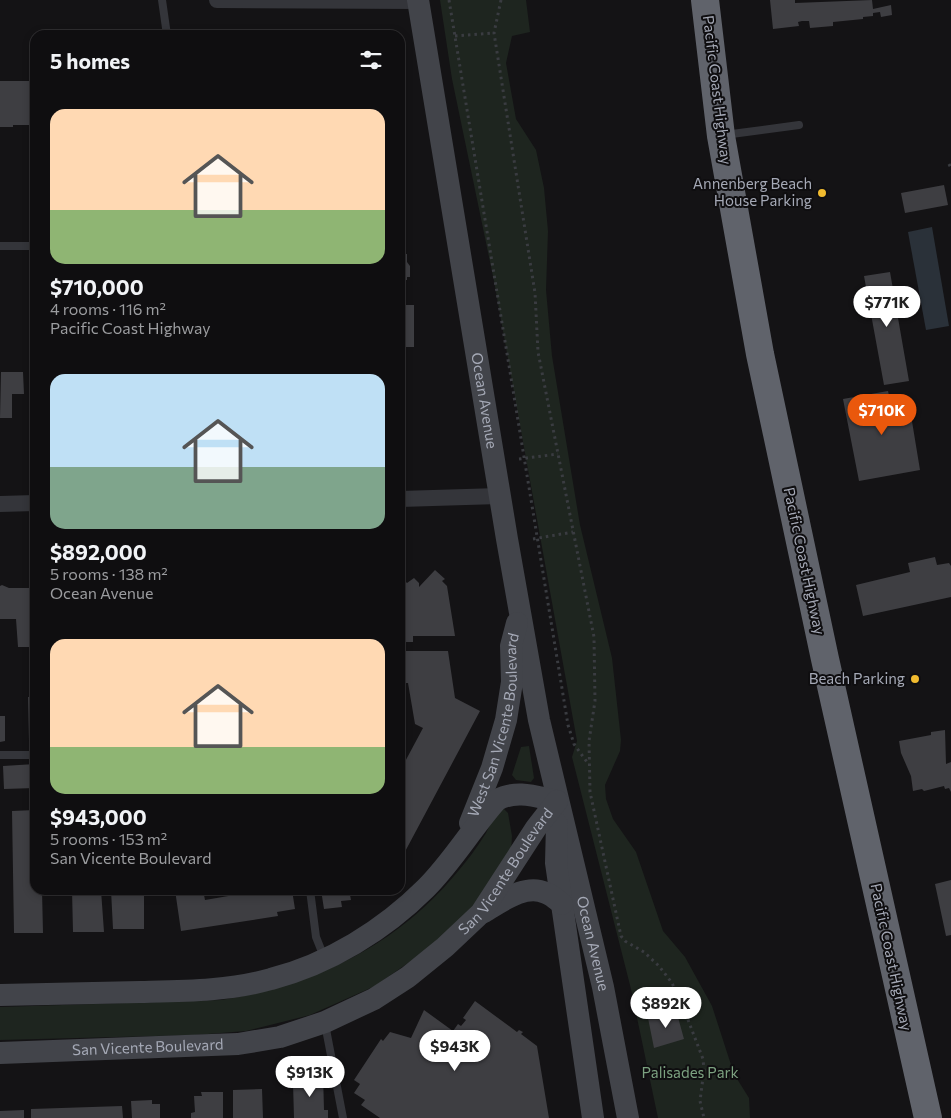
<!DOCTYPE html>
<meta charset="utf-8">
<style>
:root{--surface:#0f0e10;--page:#1d1c1e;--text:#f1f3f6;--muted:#9b9c9f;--line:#2f2e30;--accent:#ea580c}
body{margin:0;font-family:Commissioner,sans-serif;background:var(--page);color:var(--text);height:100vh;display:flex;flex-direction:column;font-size:19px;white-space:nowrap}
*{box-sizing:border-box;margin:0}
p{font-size:16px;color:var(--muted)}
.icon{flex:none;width:28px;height:28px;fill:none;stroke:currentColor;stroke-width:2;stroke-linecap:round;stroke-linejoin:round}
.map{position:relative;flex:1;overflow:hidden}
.panel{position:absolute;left:30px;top:30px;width:375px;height:865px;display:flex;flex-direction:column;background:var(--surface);border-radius:15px;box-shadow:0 2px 8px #0003,0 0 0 1px var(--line)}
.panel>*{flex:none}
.price{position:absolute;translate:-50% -42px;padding:0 11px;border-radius:18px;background:#fff;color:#222;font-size:16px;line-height:32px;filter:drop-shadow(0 1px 2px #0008)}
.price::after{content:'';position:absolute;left:50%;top:30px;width:15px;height:11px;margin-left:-8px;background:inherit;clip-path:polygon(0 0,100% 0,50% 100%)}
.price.selected{background:var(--accent);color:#fff}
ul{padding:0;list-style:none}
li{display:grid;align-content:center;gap:10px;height:265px;padding:0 20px}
li span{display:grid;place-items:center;height:155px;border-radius:15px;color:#555}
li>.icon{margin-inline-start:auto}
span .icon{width:90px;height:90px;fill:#fffc;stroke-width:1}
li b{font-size:21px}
h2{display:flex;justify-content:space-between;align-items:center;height:60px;padding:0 20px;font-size:21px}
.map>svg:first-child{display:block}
</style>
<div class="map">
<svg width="951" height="1118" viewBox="0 0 951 1118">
<rect width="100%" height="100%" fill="#141315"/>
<path fill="#1e251f" d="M440 0H526L530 32 512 36 506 63 516 119 536 150 544 188 548 231 546 290 552 356 580 525 612 658 621 740 620 751 605 785 606 799 613 819 636 852 663 931 685 957 712 1006 734 1074 749 1098 750 1118H658L631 989 572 757 577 741 494 281 452 79Z
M529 746 534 778 531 782 516 780 512 775 521 747Z
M502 807 508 813 512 836 511 854 469 911 438 942 375 986 310 1015 246 1031 195 1035 0 1040V1007L221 1000C312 986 394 947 454 876 466 862 477 848 486 833 491 824 494 814 502 807Z"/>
<path fill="#2a3139" d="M932 227 949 326 926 330 908 232Z"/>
<path fill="#3e3e42" d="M770 0H795V3L872 0 873 9 891 5 892 15 881 17 880 12 873 13V16L863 17V19L833 22V26L810 28 809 21H802L798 22 799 26 773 29Z
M0 81H35V132H33V125H13V127H0Z
M944 185 948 205 905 213 901 193Z
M400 214H402V244H400Z
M400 254H407V262L410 266V277H407V280H400Z
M890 272 909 381 884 385 864 276Z
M400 305H414V347H400Z
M1 372H23L24 394H12V418H0Z
M888 391 890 400 908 397 920 470 859 481 843 399Z
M935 557 937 565 949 563 951 566V597L863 616 856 585 910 572 908 563Z
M435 570 445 579 442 581 447 586 455 636H413V642H400V576L407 583 414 578 419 583V587Z
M2 585 9 588H29V600H35V625H29V628H35V647H18L16 619H0V586Z
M400 651H448L455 698 480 711 400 861V771L423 728 415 724 408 683H400Z
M28 697H35V741H29Z
M0 716H5V741L0 742Z
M945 730 946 764 951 762V792L949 788 945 789 944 786 924 791 922 789 913 791 911 776 901 753 899 741 931 735V732Z
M35 764V788L4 789 3 766Z
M35 810V890H42L43 933H14L12 811Z
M951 880V935L946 936 935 884Z
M72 890H101L104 932H73Z
M111 890H144V929H113Z
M175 890H203L205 900 264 890H292L295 909 277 912 278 916 181 931Z
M321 890H349L351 900 341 901 342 907 324 909Z
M475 1001 517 1032 519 1030 523 1032 521 1034 537 1046 549 1118H380L361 1105 365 1100 354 1093 360 1084 354 1080 381 1039 383 1041 390 1032 411 1038 424 1010 453 1031 458 1024 461 1026 466 1020 463 1018Z
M676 1010 684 1039 654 1048 648 1018Z
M310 1073H323L324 1110H328V1118H294L293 1083 310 1082Z
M262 1089 263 1118H233V1090Z
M201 1092H223V1118H191V1113L195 1112 194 1096H202Z
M152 1100V1104H160V1118H132L131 1101Z
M122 1106 123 1118H31V1109Z
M24 1110V1118H0V1111Z"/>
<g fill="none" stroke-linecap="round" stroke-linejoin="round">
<path stroke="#3a3c41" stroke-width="3" stroke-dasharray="2.5 4" stroke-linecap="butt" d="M449 0 568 725 574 744 587 762
M501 0 494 33 535 293 538 352 594 637 595 701 589 741 590 792 621 936 625 941 644 952 659 966 672 983 685 1012 703 1059 704 1070 700 1101 704 1118
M455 36 494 33
M949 164 951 168
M519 459 558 454
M533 539 573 532"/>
<path stroke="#34353a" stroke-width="8" d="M162 0 167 35
M724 135 799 125
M0 246H35
M0 755H35
M310 890 316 937 324 957
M325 1024 343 1118"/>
<path stroke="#34353a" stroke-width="16" d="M217 0 418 1
M400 499 499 496
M0 504 35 503"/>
<g stroke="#42444a" stroke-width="22">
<path id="s1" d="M418 0 507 539 539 720 603 987 628 1118"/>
<path id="s2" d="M470 823 492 768 506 720 512 682 511 646 517 623"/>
<path d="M557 824 556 863 593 1118"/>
<path d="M484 912C501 902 525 883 546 893 552 895 557 900 562 904"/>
<path d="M0 995C47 994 93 993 140 992 184 991 229 991 271 979 329 964 384 930 426 888 453 861 472 828 497 800 517 789 537 797 557 801"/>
<path id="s3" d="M0 1053 238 1044 280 1037 325 1022 374 999 408 977 445 947 481 913 536 828 557 801"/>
</g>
<path stroke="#60636b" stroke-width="28" d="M705 0 721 136 760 354 825 659 928 1118"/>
</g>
<g fill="#f1bb2f" stroke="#0f0e10" stroke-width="2">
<circle cx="822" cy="193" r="5"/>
<circle cx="915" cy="679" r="5"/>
</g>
<g text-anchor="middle" stroke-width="4" stroke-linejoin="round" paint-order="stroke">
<g font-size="15" fill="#a5a9b6" stroke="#0f0e10">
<text transform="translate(717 90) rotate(83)" y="5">Pacific Coast Highway</text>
<text dy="5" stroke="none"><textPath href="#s1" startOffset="406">Ocean Avenue</textPath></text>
<text transform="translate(804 561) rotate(78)" y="5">Pacific Coast Highway</text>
<text dy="5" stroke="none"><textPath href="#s2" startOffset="102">West San Vicente Boulevard</textPath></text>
<text dy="5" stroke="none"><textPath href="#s3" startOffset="568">San Vicente Boulevard</textPath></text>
<text dy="5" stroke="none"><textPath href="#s1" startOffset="960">Ocean Avenue</textPath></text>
<text transform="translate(891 957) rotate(78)" y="5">Pacific Coast Highway</text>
<text dy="5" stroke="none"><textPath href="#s3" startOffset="148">San Vicente Boulevard</textPath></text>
</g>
<g font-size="15" fill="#a5a9b6" stroke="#0f0e10" text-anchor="end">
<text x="812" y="189">Annenberg Beach<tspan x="812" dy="17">House Parking</tspan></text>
<text x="905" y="684">Beach Parking</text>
</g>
<g font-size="15" fill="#7ca180" stroke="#0f0e10">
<text x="690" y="1078">Palisades Park</text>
</g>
</g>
</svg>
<b class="price" style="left:887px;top:328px">$771K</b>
<b class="price selected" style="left:882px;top:436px">$710K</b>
<b class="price" style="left:666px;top:1029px">$892K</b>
<b class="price" style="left:455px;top:1072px">$943K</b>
<b class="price" style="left:310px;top:1098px">$913K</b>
<section class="panel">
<h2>5 homes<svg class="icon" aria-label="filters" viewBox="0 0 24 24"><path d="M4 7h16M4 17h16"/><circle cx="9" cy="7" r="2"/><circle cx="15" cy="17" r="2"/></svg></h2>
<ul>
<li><span style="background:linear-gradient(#ffd9b3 65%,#8fb573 0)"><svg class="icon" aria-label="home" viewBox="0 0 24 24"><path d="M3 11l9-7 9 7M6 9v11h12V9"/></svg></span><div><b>$710,000</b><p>4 rooms · 116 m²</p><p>Pacific Coast Highway</p></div></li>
<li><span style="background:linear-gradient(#bfe0f5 60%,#7fa58c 0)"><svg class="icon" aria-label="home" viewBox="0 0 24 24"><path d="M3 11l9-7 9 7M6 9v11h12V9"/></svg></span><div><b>$892,000</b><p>5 rooms · 138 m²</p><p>Ocean Avenue</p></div></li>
<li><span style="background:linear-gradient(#ffd9b3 70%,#8fb573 0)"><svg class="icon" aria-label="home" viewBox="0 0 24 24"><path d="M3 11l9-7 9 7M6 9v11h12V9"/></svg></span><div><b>$943,000</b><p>5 rooms · 153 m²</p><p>San Vicente Boulevard</p></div></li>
</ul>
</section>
</div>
